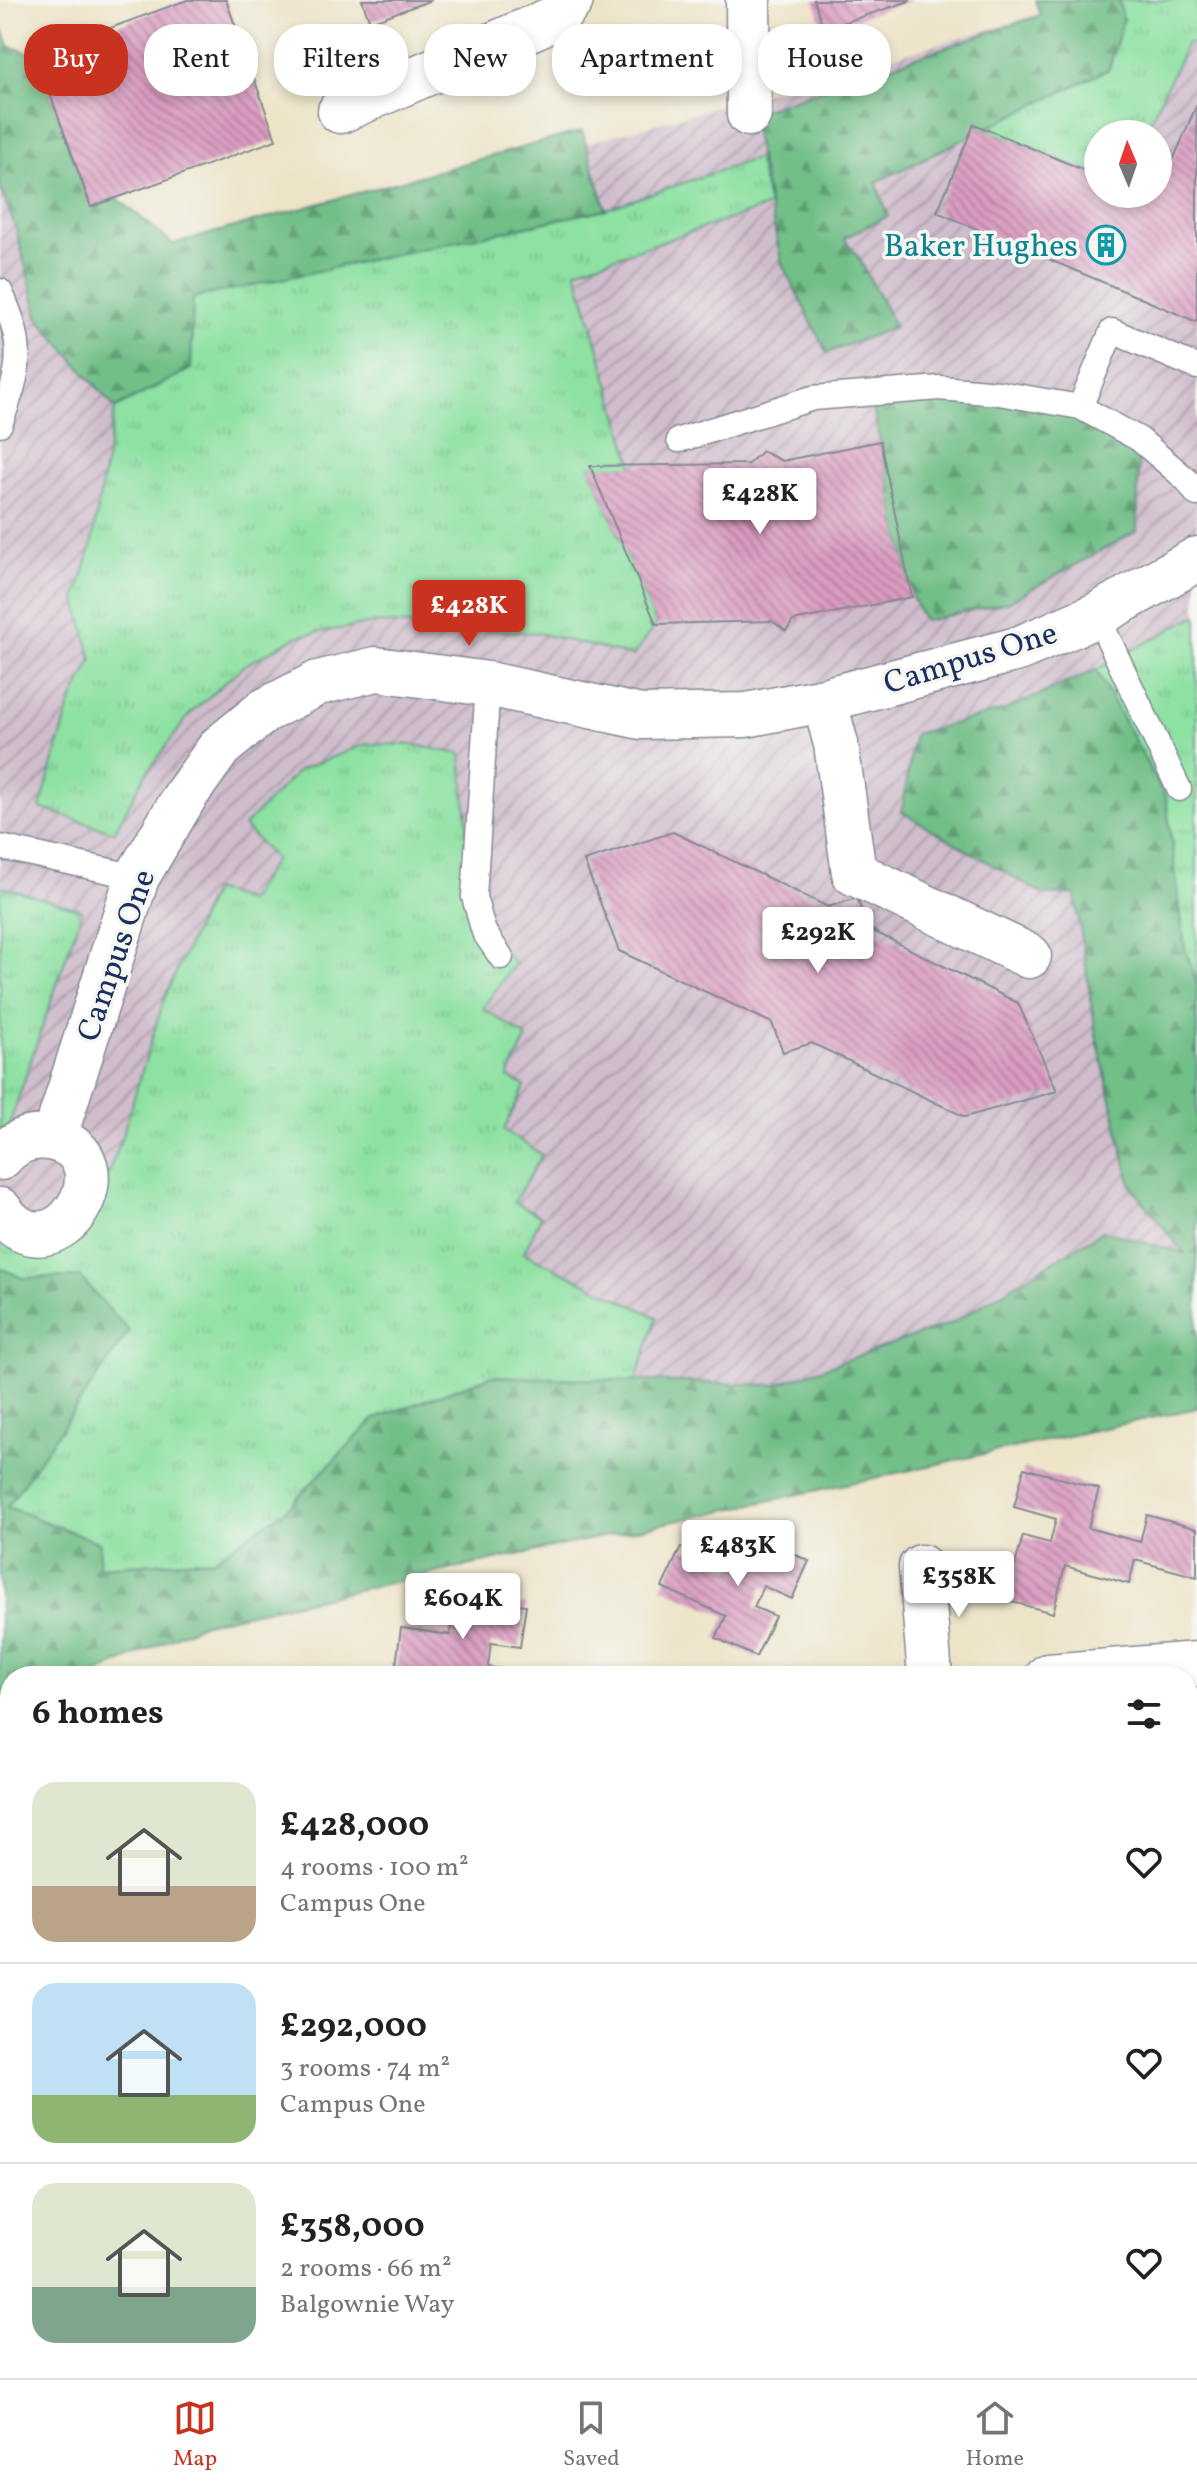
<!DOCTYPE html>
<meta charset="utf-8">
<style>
:root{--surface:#fff;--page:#f2f2f2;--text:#202124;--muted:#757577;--line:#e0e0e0;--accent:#c8321e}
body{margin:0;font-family:Vollkorn,serif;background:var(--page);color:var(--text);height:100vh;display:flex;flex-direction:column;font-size:30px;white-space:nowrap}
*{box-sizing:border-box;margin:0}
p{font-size:26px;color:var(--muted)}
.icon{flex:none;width:44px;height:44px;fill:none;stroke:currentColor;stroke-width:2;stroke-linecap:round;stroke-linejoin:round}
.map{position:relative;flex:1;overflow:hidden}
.side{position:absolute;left:0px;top:1666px;width:1198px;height:712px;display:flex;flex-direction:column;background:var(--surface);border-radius:32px 32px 0 0;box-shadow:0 4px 12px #0003}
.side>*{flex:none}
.guide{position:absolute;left:24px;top:24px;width:1150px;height:72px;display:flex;gap:16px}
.needle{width:52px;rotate:358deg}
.fabs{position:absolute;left:1084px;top:120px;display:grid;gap:16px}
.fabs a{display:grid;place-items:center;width:88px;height:88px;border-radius:50%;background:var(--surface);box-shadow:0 4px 12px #0003;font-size:40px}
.price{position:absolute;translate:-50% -68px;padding:0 18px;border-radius:8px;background:#fff;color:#222;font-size:26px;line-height:52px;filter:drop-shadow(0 2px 4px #0008)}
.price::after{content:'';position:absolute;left:50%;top:48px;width:24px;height:18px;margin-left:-12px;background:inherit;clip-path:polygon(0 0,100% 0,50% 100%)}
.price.active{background:var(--accent);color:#fff}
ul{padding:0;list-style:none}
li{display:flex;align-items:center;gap:24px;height:200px;padding:0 32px}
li+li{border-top:2px solid var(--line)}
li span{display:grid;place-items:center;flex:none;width:224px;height:160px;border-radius:24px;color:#555}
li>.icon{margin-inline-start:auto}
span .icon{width:96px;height:96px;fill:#fffc;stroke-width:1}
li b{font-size:34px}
h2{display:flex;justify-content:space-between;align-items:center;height:96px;padding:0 32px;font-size:34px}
.pill{padding:0 28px;border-radius:32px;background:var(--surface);box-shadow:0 4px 12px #0003;font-size:28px;line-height:72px}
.pill.active{background:var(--accent);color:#fff}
.menu{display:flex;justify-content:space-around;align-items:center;height:112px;border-top:2px solid var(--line);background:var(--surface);font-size:22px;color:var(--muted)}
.menu a{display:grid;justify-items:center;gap:4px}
.menu .active{color:var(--accent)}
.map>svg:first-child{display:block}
</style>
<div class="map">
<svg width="1197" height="2378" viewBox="0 0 1197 2378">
<defs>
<pattern id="industrial-furrows" width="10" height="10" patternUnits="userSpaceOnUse" patternTransform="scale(2)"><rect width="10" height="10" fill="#d0bdcc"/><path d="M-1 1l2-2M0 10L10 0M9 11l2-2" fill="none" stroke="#a89aa9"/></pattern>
<pattern id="grass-tufts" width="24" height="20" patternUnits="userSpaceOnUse" patternTransform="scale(2)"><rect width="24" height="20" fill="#8de1a2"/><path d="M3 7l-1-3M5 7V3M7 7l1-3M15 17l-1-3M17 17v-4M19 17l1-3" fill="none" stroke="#79c18e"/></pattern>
<pattern id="forest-firs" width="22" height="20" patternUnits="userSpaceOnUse" patternTransform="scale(2)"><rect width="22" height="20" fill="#72bf88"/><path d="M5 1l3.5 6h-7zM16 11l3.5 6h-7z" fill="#5d9c72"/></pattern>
<pattern id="building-back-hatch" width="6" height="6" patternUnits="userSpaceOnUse" patternTransform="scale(2)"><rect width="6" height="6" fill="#da9bc0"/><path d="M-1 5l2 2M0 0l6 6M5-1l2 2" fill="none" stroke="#b07f9f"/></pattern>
</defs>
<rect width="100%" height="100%" fill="#f6f6f2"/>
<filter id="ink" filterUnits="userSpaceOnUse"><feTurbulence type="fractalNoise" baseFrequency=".0125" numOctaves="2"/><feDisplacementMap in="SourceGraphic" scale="16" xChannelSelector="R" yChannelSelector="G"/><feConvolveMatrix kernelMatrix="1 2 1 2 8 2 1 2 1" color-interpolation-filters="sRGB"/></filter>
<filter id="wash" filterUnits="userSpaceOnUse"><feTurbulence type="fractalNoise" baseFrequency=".006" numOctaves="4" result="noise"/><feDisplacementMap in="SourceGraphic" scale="32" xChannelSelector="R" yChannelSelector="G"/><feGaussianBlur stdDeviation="1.8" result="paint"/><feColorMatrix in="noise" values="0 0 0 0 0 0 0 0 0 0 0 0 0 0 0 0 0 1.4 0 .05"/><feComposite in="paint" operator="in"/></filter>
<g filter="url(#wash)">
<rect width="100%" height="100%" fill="#ede4c8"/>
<path fill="url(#industrial-furrows)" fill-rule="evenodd" d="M1035 0H1197V1408L204 1623 92 1676H10V1709L0 1712V86L82 286 1040 15ZM1098 134H1158V194H1098Z"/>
<path fill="url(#grass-tufts)" stroke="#548880" stroke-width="2" d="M1119 0H1197V44L1187 43 1144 134H1098V176L974 124 1123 20Z
M757 158 769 206 576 270 633 466H590L656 624 633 656 537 633 374 623 298 636 243 666 191 713 145 775 114 832 40 808 70 705 92 660 76 598 91 547 115 408 191 369 192 298 606 209Z
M1197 615V984L1185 949 1166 798 1096 670Z
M366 744 414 745 461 754 474 897 484 932 515 963 483 1008 527 1037 508 1077 525 1086 504 1130 542 1155 514 1202 541 1216 524 1253 657 1317 635 1383 490 1376 374 1419 286 1510 213 1559 98 1567 100 1543 7 1507 80 1277 22 1278 0 1268V1203L25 1230 81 1241 119 1146 164 999 213 890 248 901 275 859 244 826 299 770Z
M0 886 82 910 0 1152Z
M10 1709V1788L0 1789V1712Z
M10 1885V1938L0 1937V1890Z
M1188 2069 1197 2075V2105L1188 2104Z"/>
<path fill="url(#forest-firs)" stroke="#467773" stroke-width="2" d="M1035 0H1119L1123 20 1109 69 876 182 888 216 844 238 859 258 895 327 827 353 782 264 750 114 1040 15Z
M0 22 9 46 36 55 91 207 117 198 173 244 582 131 606 209 193 298 191 369 115 408 39 319 16 229 0 187Z
M870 393H999L1139 439 1137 531 1008 602 924 621 912 597Z
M1096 670 1166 798 1185 949 1197 984V1408L204 1623 92 1676H10V1709L0 1712V1268L22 1278 80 1277 129 1331 7 1507 100 1543 99 1567 214 1559 286 1510 374 1419 491 1376 775 1385 952 1323 1103 1231 1184 1253 1131 1186 1096 1034 1075 894 1044 895 902 812 914 734 1005 710Z
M0 1937 10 1938V2286L0 2285Z
M1188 2104 1197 2105V2331L1188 2335Z
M0 2337H10V2368H490L629 2378H0Z"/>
<g id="blocks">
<path fill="url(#building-back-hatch)" d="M187 0H226L276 140 91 207 36 55Z
M362 0H432L370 22Z
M814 0H910V1L824 29Z
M1197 104V322L937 212 974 124 1098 176V194H1140L1156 201Z
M880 441 912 597 793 621 786 631 772 621 656 624 590 466 748 464 762 451 782 461Z
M673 832 828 907 857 898 869 929 1018 1003 1057 1091 965 1117 812 1043 783 1052 772 1023 619 951 584 861Z
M1024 1468 1099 1489 1088 1528 1140 1542 1147 1515 1197 1529V1577L1135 1560 1129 1584 1065 1566 1053 1613 1005 1600 1023 1536 1050 1543 1056 1519 1014 1507Z
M748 1533 809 1561 792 1599 763 1586 754 1607 775 1616 756 1657 716 1638 726 1616 662 1587 681 1547 731 1570Z
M455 1595 526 1605 520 1647 491 1643 488 1667 511 1670 510 1676H425L395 1672 401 1628 450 1635Z"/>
</g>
</g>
<g filter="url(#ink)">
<use href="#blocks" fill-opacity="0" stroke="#848a93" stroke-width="2"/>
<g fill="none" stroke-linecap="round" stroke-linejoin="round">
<g stroke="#848a93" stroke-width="27">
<path id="lane" d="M0 291C26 347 21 368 0 424
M1080 407 1112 331 1197 367
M679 440 813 398 940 388 999 393 1080 407 1139 439 1187 480 1197 494
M1097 615 1179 789
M488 684 474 897 484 932 501 957
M0 847 137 877"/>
</g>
<g stroke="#848a93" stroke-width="47">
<path id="street" d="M748 0 749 114
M340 111 557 17 571 0
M824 700 836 744 854 873 1029 956
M54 1139 137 877 185 796 220 747 264 711 318 683 376 669 488 684 641 717 746 715 824 700 1018 649 1097 615 1197 559
M0 1158C13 1143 28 1135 49 1138 135 1153 55 1287 0 1210
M921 1567 930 1676
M1048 1676 1197 1664
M1190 1839 1197 1844
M0 1856 10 1857
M1188 2026 1197 2006
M0 2312H10
M849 2368 1010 2378
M1150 2378 1186 2368"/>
</g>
<use href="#lane" stroke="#fff" stroke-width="24"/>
<use href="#street" stroke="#fff" stroke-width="44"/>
</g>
</g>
<defs>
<g id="building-ring" transform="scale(2)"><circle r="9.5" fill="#f6f6f2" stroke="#0f9aa8" stroke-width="1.5"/><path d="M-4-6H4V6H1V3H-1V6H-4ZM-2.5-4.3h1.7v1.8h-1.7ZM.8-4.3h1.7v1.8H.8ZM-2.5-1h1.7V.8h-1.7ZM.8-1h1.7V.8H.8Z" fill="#0f9aa8"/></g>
</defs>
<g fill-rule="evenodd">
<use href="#building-ring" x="1106" y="245"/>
</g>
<g text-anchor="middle" stroke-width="7" stroke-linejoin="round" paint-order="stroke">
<g font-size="32" fill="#0d838f" stroke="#f6f6f2" text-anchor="end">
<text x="1078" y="256">Baker Hughes</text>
</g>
<g font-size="32" fill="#1b2f5e" stroke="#f6f6f2">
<text transform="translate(970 657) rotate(-17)" y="11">Campus One</text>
<text transform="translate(115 955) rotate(-71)" y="11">Campus One</text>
</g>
</g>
</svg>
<div class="fabs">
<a><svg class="needle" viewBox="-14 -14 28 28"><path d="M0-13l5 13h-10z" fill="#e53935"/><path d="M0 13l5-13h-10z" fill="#757577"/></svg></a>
</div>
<b class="price" style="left:760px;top:536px">£428K</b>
<b class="price active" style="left:469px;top:648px">£428K</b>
<b class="price" style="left:818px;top:975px">£292K</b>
<b class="price" style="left:738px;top:1588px">£483K</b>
<b class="price" style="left:959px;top:1619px">£358K</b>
<b class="price" style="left:463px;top:1641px">£604K</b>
<div class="guide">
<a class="pill active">Buy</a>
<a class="pill">Rent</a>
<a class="pill">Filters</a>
<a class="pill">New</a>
<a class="pill">Apartment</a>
<a class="pill">House</a>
</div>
<section class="side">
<h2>6 homes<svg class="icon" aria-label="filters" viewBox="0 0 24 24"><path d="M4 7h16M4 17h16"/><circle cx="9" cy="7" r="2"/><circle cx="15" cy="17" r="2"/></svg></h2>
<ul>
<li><span style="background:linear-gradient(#dfe7d0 65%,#b9a48a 0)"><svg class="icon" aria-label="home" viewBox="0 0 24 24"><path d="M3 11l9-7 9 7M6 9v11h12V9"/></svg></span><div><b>£428,000</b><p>4 rooms · 100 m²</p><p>Campus One</p></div><svg class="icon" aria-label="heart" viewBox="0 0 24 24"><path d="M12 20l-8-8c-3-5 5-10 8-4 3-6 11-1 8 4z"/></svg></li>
<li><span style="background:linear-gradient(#bfe0f5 70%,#8fb573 0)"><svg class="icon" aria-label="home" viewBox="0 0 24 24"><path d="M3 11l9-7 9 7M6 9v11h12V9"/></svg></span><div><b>£292,000</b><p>3 rooms · 74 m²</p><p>Campus One</p></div><svg class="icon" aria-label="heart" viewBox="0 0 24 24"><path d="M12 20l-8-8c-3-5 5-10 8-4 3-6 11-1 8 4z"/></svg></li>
<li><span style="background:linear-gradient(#dfe7d0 65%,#7fa58c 0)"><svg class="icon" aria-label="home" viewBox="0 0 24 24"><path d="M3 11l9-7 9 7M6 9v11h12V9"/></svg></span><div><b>£358,000</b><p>2 rooms · 66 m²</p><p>Balgownie Way</p></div><svg class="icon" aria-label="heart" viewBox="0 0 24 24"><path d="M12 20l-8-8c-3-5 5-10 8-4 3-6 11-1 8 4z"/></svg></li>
</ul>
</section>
</div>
<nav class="menu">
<a class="active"><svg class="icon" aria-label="map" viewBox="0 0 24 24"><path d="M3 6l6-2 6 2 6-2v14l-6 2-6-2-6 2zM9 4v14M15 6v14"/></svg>Map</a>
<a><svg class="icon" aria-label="saved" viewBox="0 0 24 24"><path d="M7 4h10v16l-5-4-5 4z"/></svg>Saved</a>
<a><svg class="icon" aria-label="home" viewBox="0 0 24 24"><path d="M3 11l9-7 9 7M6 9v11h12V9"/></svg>Home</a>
</nav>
